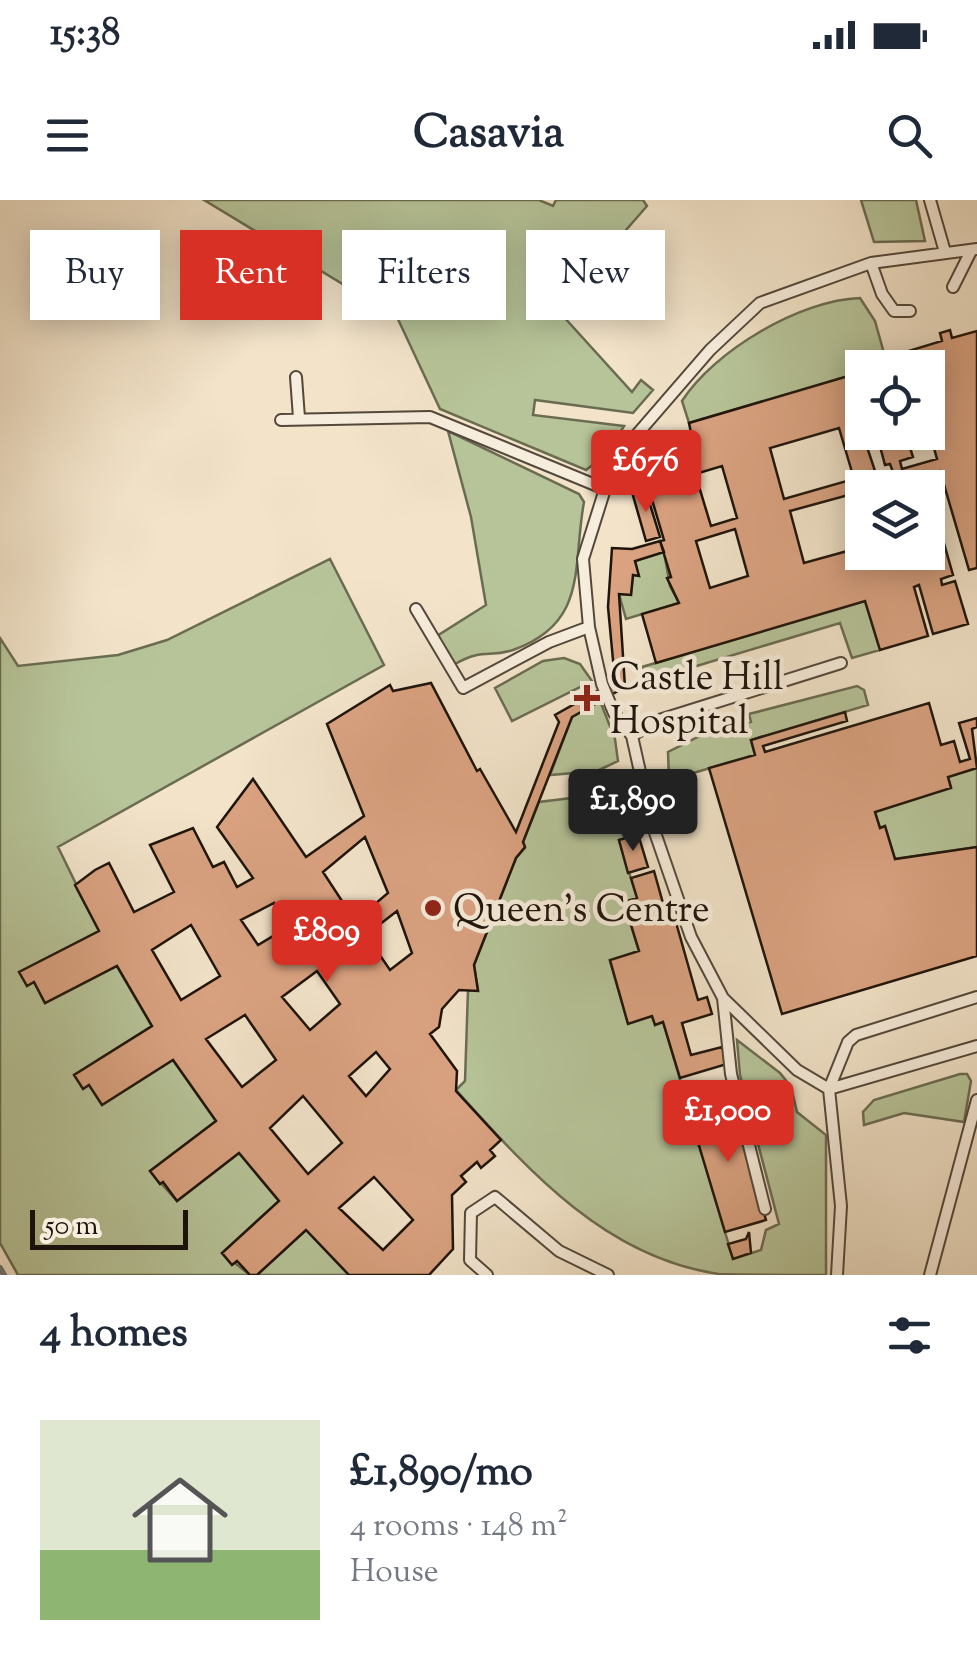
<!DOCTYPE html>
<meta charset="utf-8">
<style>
:root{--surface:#fff;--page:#f2f2f3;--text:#1f2937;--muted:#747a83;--line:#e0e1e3;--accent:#d93025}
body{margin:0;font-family:"Sorts Mill Goudy",serif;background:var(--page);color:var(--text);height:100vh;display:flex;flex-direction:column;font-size:38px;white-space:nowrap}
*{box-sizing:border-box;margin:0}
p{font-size:32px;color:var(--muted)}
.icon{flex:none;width:55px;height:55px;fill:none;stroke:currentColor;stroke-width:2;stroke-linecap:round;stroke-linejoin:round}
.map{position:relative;height:1075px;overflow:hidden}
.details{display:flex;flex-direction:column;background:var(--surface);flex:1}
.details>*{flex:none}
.hud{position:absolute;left:30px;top:30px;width:918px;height:90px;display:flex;gap:20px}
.controls{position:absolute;left:845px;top:150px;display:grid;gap:20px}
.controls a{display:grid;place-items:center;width:100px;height:100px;border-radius:0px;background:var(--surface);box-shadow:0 5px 25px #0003;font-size:50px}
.scale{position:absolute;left:30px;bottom:25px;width:158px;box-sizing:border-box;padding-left:10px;border:5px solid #1e140b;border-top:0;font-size:28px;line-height:35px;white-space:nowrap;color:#1e140b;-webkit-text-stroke:8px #f7eddc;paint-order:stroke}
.price{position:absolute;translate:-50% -85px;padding:0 22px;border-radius:10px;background:var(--accent);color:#fff;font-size:32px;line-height:65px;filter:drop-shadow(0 2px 5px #0008)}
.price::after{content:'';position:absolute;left:50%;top:60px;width:30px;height:22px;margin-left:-15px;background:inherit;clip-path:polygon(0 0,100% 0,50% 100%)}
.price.active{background:#222;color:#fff}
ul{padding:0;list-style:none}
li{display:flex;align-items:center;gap:30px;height:250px;padding:0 40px}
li+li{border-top:2px solid var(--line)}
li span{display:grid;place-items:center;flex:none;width:280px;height:200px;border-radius:0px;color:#555}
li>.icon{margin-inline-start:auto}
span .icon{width:120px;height:120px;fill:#fffc;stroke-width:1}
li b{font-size:42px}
h2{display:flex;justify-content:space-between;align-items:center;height:120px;padding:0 40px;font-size:42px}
.pill{padding:0 35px;border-radius:0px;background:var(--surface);box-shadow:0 5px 25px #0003;font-size:35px;line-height:90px}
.pill.active{background:var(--accent);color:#fff}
.status{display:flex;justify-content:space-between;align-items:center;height:70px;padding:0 50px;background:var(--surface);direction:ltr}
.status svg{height:28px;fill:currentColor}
header{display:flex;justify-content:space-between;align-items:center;height:130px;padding:0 40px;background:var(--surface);font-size:45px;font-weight:700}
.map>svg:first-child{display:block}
</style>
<div class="status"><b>15:38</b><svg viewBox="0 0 49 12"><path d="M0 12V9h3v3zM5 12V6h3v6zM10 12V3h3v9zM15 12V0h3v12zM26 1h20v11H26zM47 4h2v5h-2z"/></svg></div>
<header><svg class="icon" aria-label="menu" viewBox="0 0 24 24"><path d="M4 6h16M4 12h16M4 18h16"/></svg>Casavia<svg class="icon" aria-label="search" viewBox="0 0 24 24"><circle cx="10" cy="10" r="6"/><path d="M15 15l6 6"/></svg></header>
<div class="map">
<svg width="977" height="1075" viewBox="0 0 977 1075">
<rect width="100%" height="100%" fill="#f2e3c9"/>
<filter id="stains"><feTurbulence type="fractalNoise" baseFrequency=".002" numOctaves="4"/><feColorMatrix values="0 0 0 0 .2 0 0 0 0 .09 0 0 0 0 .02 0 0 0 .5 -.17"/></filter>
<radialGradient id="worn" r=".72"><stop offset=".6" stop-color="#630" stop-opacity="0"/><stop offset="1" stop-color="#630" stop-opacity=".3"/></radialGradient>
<path fill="#b7c499" stroke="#6a6c52" stroke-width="2.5" d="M204 0H539L553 6 556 0H643L647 6 606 53 563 116 632 192 641 180 653 190 633 213 535 200 533 215 624 226 608 253 586 270 440 209 397 117Z
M861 0H916L925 41 874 42Z
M860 98 875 121 887 164 862 168V172L689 223 682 201C714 151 800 100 860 98Z
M448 231 579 294 584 302C572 366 589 423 513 450 489 458 483 448 455 464L437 436 486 405 471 317Z
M664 352 670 386 679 403 626 419 619 394H631L633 375H638L635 361Z
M330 359 384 465 58 647 99 731 20 772 27 785 34 782 45 803 117 766 152 826 75 875 89 885 173 860 216 921 150 971 177 1001 239 953 279 1001 222 1053 250 1075H18L0 1043V438L18 466 118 455 167 440Z
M865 401 880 450 852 458 840 423 660 477 652 478 642 467Z
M564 458 580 464 592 481 512 521 495 488 543 461Z
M857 486 864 490 868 505 751 540 755 555 669 580 668 552 698 537 751 522 749 514Z
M600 501 615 539 618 561 597 571 550 575 572 517Z
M977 568V647L895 659 885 627 880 628 875 612 951 587 948 577Z
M612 593 622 601 638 634 619 640 637 698 624 703 639 751 610 761 628 823 652 816 655 824 663 822 733 1059 761 1050 766 1030 779 1024 740 875 737 840 780 873 791 887 797 912 826 935V1075C791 1075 753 1075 719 1074 606 1058 529 971 456 890L465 881 468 790H478L474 765 516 658 525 648 523 642 539 602Z
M960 874H967L971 881 964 922 904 913 864 925 863 912 874 900Z
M306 1030 349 1075H257Z"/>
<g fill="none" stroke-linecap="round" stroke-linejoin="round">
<path stroke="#6d7878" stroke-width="6" d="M0 1068 4 1075"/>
</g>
<path fill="#daa281" stroke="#1e140b" stroke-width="2.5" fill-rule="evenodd" d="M950 130 952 138 977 131V368L969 370 940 271 900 282 902 288H862V330L852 294 790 311 804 363 862 347V352H928V330L939 326 953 375 941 379 942 385 955 381 968 424 933 434 919 385 914 387 928 436 880 450 865 401 656 463 642 414 679 403 667 378 671 377 660 341 664 340 641 263 682 250 679 239 684 237 711 326 737 318 722 266 699 273 689 223 862 172V232L877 277 893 272 890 264 885 265 877 235 905 232 913 257 900 261 902 269 937 259 928 227V168H909L905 152 942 141 940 133ZM839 228 854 279 784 299 770 248ZM735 329 748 376 710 388 696 341Z
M645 288 660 337 646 341 632 292Z
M660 341 664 352 635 361 639 376 633 375 631 395 619 394 625 487 572 517 523 642 525 647 516 658 474 765 478 791 459 790 442 809 439 827 430 834 457 871 456 891 501 940 490 950 495 956 481 968 477 962 461 976 466 982 452 995 453 1049 429 1075H349L306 1030 257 1075H250L237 1061 232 1065 222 1053 279 1001 239 953 177 1001 163 982 160 984 150 971 216 921 173 860 102 905 89 885 83 889 74 875 152 826 117 766 45 803 34 782 27 786 19 772 99 731 75 685 95 670 109 663 134 712 174 692 150 645 193 628 213 667 224 662 237 687 253 678 217 627 253 579 306 657 364 616 327 524 390 485 393 491 431 483 477 571 480 569 516 632 559 522 555 515 615 481 608 407 612 348 632 349ZM365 637 388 693 355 721 323 672ZM274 703 288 727 258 745 241 720ZM397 711 412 753 390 770 366 735ZM191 725 220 776 181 800 152 750ZM317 771 340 804 310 830 282 797ZM245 815 276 860 242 887 206 839ZM376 852 390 869 366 896 349 876ZM303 896 342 943 308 974 270 928ZM374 977 413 1020 383 1050 339 1008Z
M929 503 941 545 954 541 960 562 970 559 959 523 977 518V527L972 529 977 568 948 577 951 588 875 612 880 628 885 626 895 659 977 647V756L782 814 709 568 755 555 751 540 845 512 847 521 763 546 765 552Z
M638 634 648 667 628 673 619 640Z
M654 671 668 721 675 719 698 800 707 797 712 814 682 823 691 855 722 847 727 864 680 878 663 822 655 825 652 816 628 824 610 760 639 751 624 702 637 698 631 678Z
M727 889 766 1020 725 1032 691 919 704 915 700 902 726 895Z
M749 1032 751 1053 733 1059 728 1044 746 1039Z"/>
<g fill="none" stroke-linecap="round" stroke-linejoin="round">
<g stroke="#53483a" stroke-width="14">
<path id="lane" d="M930 0 945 52
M871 63 882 94 894 111H910
M953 87 971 51
M296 177 299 218
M281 220 430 217 605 289
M416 409 463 488 549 442 589 427
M632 536 653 522 841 463
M723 798 797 870 829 889 977 846
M765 1009 731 874 723 798 691 737 651 621 632 536 614 513 602 484 589 427 583 359 605 289 633 239 710 150 760 103 871 63 977 49
M487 1075 470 1060 471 1013 495 997 559 1051 608 1075
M837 1075 841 1006 829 889 848 842 856 835 977 797
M930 1075 977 900"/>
</g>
<use href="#lane" stroke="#f7eddc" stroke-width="10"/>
</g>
<g fill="#8f2418" stroke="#f7eddc" stroke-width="4">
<path d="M582 483h10v10h10v10h-10v10h-10v-10h-10v-10h10z"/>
<circle cx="433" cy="708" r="10"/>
</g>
<g text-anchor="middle" stroke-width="9" stroke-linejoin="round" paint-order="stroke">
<g font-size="38" fill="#1e140b" stroke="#f7eddc" text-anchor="start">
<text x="610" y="489">Castle Hill<tspan x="610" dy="44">Hospital</tspan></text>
<text x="453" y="721">Queen's Centre</text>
</g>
</g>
<rect width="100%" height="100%" filter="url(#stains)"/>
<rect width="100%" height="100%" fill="url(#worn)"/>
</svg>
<div class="controls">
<a><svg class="icon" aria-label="locate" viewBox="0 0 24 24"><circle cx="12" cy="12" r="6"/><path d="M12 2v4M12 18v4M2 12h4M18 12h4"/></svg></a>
<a><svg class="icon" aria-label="layers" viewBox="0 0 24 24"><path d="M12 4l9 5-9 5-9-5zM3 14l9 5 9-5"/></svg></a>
</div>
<div class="scale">50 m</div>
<b class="price" style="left:646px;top:315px">£676</b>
<b class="price active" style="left:633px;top:654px">£1,890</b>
<b class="price" style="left:327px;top:785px">£809</b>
<b class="price" style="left:728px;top:965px">£1,000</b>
<div class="hud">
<a class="pill">Buy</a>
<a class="pill active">Rent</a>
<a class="pill">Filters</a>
<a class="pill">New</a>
</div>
</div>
<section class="details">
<h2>4 homes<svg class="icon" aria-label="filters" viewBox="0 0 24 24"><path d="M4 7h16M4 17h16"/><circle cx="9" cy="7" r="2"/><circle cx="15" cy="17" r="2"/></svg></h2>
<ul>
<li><span style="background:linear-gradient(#dfe7d0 65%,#8fb573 0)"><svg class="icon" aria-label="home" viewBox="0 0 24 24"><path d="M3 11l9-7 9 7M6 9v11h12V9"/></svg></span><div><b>£1,890/mo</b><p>4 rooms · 148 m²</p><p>House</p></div></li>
</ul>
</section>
